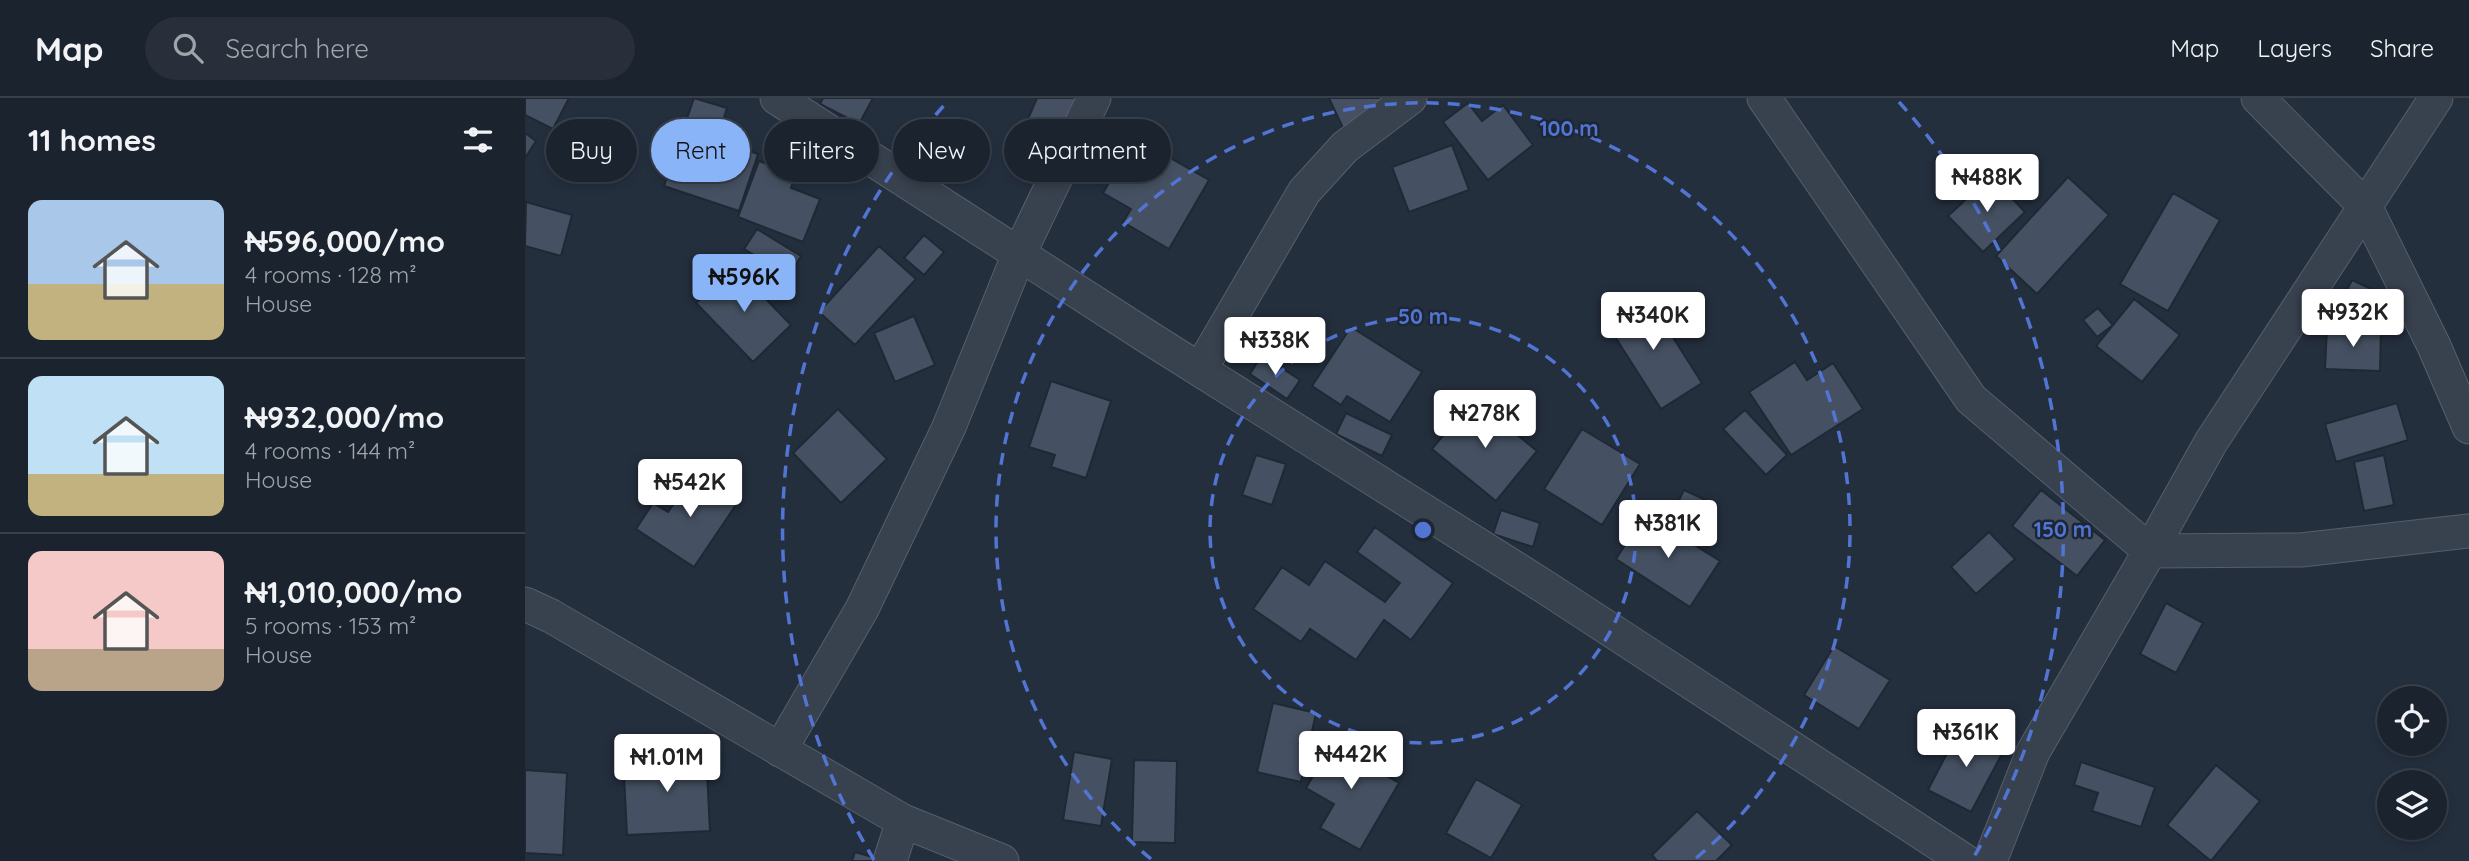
<!DOCTYPE html>
<meta charset="utf-8">
<style>
:root{--surface:#1b232e;--page:#282f3a;--text:#f1f3f6;--muted:#a0a4aa;--line:#39404a;--accent:#8ab4f8}
body{margin:0;font-family:Quicksand,sans-serif;background:var(--page);color:var(--text);height:100vh;display:flex;flex-direction:column;font-size:26px;white-space:nowrap}
*{box-sizing:border-box;margin:0}
p{font-size:23px;color:var(--muted)}
.icon{flex:none;width:38px;height:38px;fill:none;stroke:currentColor;stroke-width:2;stroke-linecap:round;stroke-linejoin:round}
.map{position:relative;flex:1;overflow:hidden}
.sheet{display:flex;flex-direction:column;background:var(--surface);width:525px}
.sheet>*{flex:none}
.guide{position:absolute;left:21px;top:21px;width:665px;height:63px;display:flex;gap:14px}
.tools{position:absolute;left:1852px;top:588px;display:grid;gap:14px}
.tools a{display:grid;place-items:center;width:70px;height:70px;border-radius:50%;background:var(--surface);box-shadow:0 4px 10px #0003,0 0 0 2px var(--line);font-size:35px}
.price{position:absolute;translate:-50% -60px;padding:0 16px;border-radius:7px;background:#fff;color:#222;font-size:23px;line-height:46px;filter:drop-shadow(0 2px 4px #0008)}
.price::after{content:'';position:absolute;left:50%;top:42px;width:21px;height:16px;margin-left:-10px;background:inherit;clip-path:polygon(0 0,100% 0,50% 100%)}
.price.active{background:var(--accent);color:#111}
ul{padding:0;list-style:none}
li{display:flex;align-items:center;gap:21px;height:175px;padding:0 28px}
li+li{border-top:2px solid var(--line)}
li span{display:grid;place-items:center;flex:none;width:196px;height:140px;border-radius:14px;color:#555}
li>.icon{margin-inline-start:auto}
span .icon{width:84px;height:84px;fill:#fffc;stroke-width:1}
li b{font-size:30px}
h2{display:flex;justify-content:space-between;align-items:center;height:84px;padding:0 28px;font-size:30px}
.pill{padding:0 24px;border-radius:32px;background:var(--surface);box-shadow:0 4px 10px #0003,0 0 0 2px var(--line);font-size:24px;line-height:63px}
.pill.active{background:var(--accent);color:#111}
header{display:flex;align-items:center;gap:42px;box-sizing:border-box;height:98px;padding:0 35px;background:var(--surface);border-bottom:2px solid var(--line)}
header strong{font-size:33px}
nav{display:flex;gap:38px;margin-inline-start:auto;font-size:24px}
.search{width:490px;height:63px;background:var(--page);display:flex;align-items:center;gap:18px;box-sizing:border-box;padding:0 24px;border-radius:38px;color:var(--muted);font-size:26px}
main{display:flex;flex:1;min-height:0}
.map>svg:first-child{display:block}
</style>
<header>
<strong>Map</strong>
<div class="search"><svg class="icon" aria-label="search" viewBox="0 0 24 24"><circle cx="10" cy="10" r="6"/><path d="M15 15l6 6"/></svg>Search here</div>
<nav><a>Map</a><a>Layers</a><a>Share</a></nav>
</header>
<main>
<section class="sheet">
<h2>11 homes<svg class="icon" aria-label="filters" viewBox="0 0 24 24"><path d="M4 7h16M4 17h16"/><circle cx="9" cy="7" r="2"/><circle cx="15" cy="17" r="2"/></svg></h2>
<ul>
<li><span style="background:linear-gradient(#a9c7e8 60%,#c2b280 0)"><svg class="icon" aria-label="home" viewBox="0 0 24 24"><path d="M3 11l9-7 9 7M6 9v11h12V9"/></svg></span><div><b>₦596,000/mo</b><p>4 rooms · 128 m²</p><p>House</p></div></li>
<li><span style="background:linear-gradient(#bfe0f5 70%,#c2b280 0)"><svg class="icon" aria-label="home" viewBox="0 0 24 24"><path d="M3 11l9-7 9 7M6 9v11h12V9"/></svg></span><div><b>₦932,000/mo</b><p>4 rooms · 144 m²</p><p>House</p></div></li>
<li><span style="background:linear-gradient(#f6c9c9 70%,#b9a48a 0)"><svg class="icon" aria-label="home" viewBox="0 0 24 24"><path d="M3 11l9-7 9 7M6 9v11h12V9"/></svg></span><div><b>₦1,010,000/mo</b><p>5 rooms · 153 m²</p><p>House</p></div></li>
</ul>
</section>
<div class="map">
<svg width="1944" height="763" viewBox="0 0 1944 763">
<rect width="100%" height="100%" fill="#242f3e"/>
<path fill="#455162" stroke="#1f2835" stroke-width="2" d="M0 0H44L28 31 0 17Z
M169 0 202 10 192 42 233 56 214 113 139 88Z
M298 0H348L334 26 295 6Z
M512 0H562L535 60 494 42Z
M804 0H888L824 43Z
M943 5 957 23 978 7 1008 47 963 82 918 24Z
M0 35 11 43 0 60Z
M610 40 684 82 644 151 598 124 606 111 578 95Z
M927 47 944 92 884 114 867 69Z
M234 63 270 77 266 90 295 101 278 144 213 119Z
M1466 78 1500 114 1458 154 1423 118Z
M1543 79 1584 117 1512 196 1471 158Z
M1648 95 1695 122 1643 213 1595 186Z
M1 104 47 117 36 158 0 148Z
M232 131 276 158 264 178 219 151Z
M399 137 419 154 399 177 379 160Z
M354 148 391 181 330 247 294 214Z
M210 169 266 227 228 264 171 205Z
M1827 182 1857 196 1842 228 1811 213Z
M1121 197 1177 285 1136 311 1080 223Z
M1609 201 1655 237 1617 284 1571 248Z
M1573 210 1588 227 1572 239 1558 222Z
M389 218 410 267 370 284 349 235Z
M826 229 897 274 865 324 822 298 816 307 787 288Z
M1802 229 1856 231 1855 273 1800 271Z
M737 257 775 282 762 301 725 276Z
M1270 264 1282 282 1308 265 1338 311 1266 357 1224 294Z
M526 283 586 303 561 380 526 369 530 357 504 349Z
M948 301 1012 353 971 403 907 351Z
M1872 305 1883 342 1811 364 1800 326Z
M313 311 362 361 316 405 268 355Z
M1220 312 1262 357 1241 377 1198 331Z
M821 315 867 337 857 358 811 336Z
M1057 331 1115 366 1077 427 1019 391Z
M731 357 761 366 747 407 717 397Z
M1859 357 1869 407 1839 413 1829 364Z
M172 372 215 401 169 469 111 431 128 405 143 414Z
M1159 392 1185 404 1175 425 1149 412Z
M1516 392 1580 442 1552 478 1487 428Z
M976 412 1015 425 1008 449 968 436Z
M1120 416 1195 463 1165 509 1091 461Z
M850 429 928 485 886 542 859 522 831 562 785 531 776 544 728 511 757 469 784 487 800 463 860 504 875 485 832 454Z
M1464 434 1490 461 1451 496 1426 469Z
M1641 505 1678 525 1651 575 1615 556Z
M1309 548 1365 582 1334 631 1279 597Z
M748 605 791 615 776 684 732 674Z
M1436 628 1480 650 1446 714 1403 692Z
M813 636 850 658 845 668 874 685 835 752 795 730 809 706 781 690Z
M181 654 185 733 102 737 98 658Z
M549 654 587 661 576 728 538 722Z
M609 662 652 663 650 745 607 744Z
M1556 664 1630 689 1616 729 1567 713 1573 695 1549 687Z
M1691 667 1735 703 1686 763 1642 727Z
M0 672 42 675 38 757 0 755Z
M951 681 997 707 966 760 921 735Z
M1172 713 1207 747 1191 763H1132L1127 757Z
M330 754 361 763H327Z"/>
<g fill="none" stroke-linecap="round" stroke-linejoin="round">
<g stroke="#565f6c" stroke-width="35">
<path id="street" d="M252 0 626 241 1020 489 1440 763
M1239 0 1446 301 1625 453 1776 452 1944 433
M1733 0 1840 108 1909 248 1944 329
M675 272 779 94 820 49 885 0
M0 506 26 518 378 723 477 763
M255 652 337 511 424 329 494 156 569 0
M365 763 378 723
M1465 763 1508 654 1625 453 1686 344 1911 0"/>
</g>
<use href="#street" stroke="#38414e" stroke-width="33"/>
</g>
<g fill="none" stroke="#5274d3" stroke-width="3.5" stroke-dasharray="12 9">
<circle cx="898" cy="432" r="213"/>
<path d="M626 761A427 427 0 1 1 1170 761"/>
<path d="M349 762A640 640 0 0 1 422 4M1374 4A640 640 0 0 1 1447 762"/>
</g>
<circle cx="898" cy="432" r="10" fill="#5274d3" stroke="#1d2633" stroke-width="3.5"/>
<g font-size="21" text-anchor="middle" font-weight="bold" fill="#5274d3" stroke="#1d2633" stroke-width="5" stroke-linejoin="round" paint-order="stroke">
<text x="1044" y="38">100 m</text>
<text x="898" y="226">50 m</text>
<text x="1538" y="439">150 m</text>
</g>
</svg>
<div class="tools">
<a><svg class="icon" aria-label="locate" viewBox="0 0 24 24"><circle cx="12" cy="12" r="6"/><path d="M12 2v4M12 18v4M2 12h4M18 12h4"/></svg></a>
<a><svg class="icon" aria-label="layers" viewBox="0 0 24 24"><path d="M12 4l9 5-9 5-9-5zM3 14l9 5 9-5"/></svg></a>
</div>
<b class="price" style="left:1462px;top:116px">₦488K</b>
<b class="price active" style="left:219px;top:216px">₦596K</b>
<b class="price" style="left:1828px;top:251px">₦932K</b>
<b class="price" style="left:1128px;top:254px">₦340K</b>
<b class="price" style="left:750px;top:279px">₦338K</b>
<b class="price" style="left:960px;top:352px">₦278K</b>
<b class="price" style="left:165px;top:421px">₦542K</b>
<b class="price" style="left:1143px;top:462px">₦381K</b>
<b class="price" style="left:1441px;top:671px">₦361K</b>
<b class="price" style="left:826px;top:693px">₦442K</b>
<b class="price" style="left:142px;top:696px">₦1.01M</b>
<div class="guide">
<a class="pill">Buy</a>
<a class="pill active">Rent</a>
<a class="pill">Filters</a>
<a class="pill">New</a>
<a class="pill">Apartment</a>
</div>
</div>
</main>
